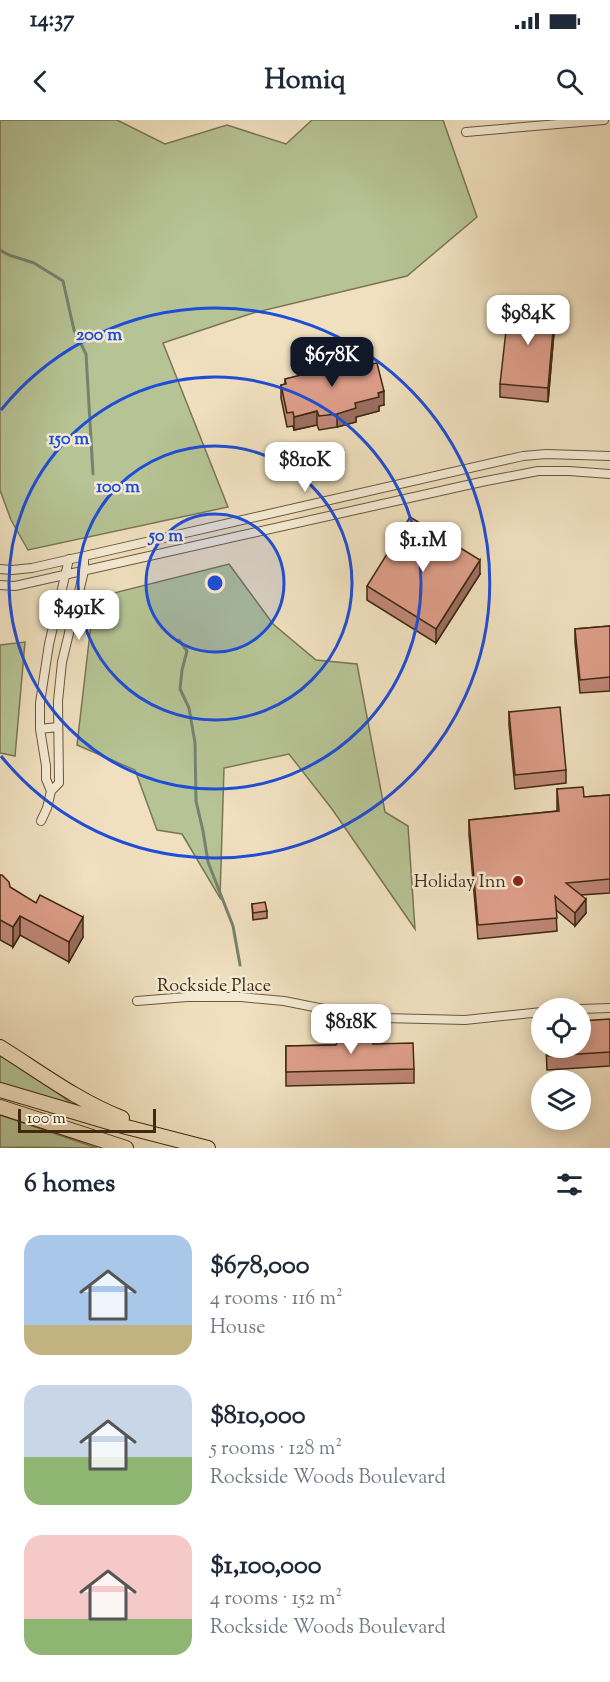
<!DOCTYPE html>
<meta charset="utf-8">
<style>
:root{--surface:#fff;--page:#f6f6f7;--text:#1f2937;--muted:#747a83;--accent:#111827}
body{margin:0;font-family:"Sorts Mill Goudy",serif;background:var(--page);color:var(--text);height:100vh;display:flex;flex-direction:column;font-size:22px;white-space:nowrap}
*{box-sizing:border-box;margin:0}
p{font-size:20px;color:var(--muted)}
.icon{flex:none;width:33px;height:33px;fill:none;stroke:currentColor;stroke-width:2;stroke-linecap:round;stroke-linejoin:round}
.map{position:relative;height:1028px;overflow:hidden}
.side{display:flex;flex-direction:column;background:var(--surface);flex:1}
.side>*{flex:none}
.tools{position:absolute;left:531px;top:878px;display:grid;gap:12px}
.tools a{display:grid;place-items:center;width:60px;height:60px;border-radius:50%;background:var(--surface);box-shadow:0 3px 15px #0003;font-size:30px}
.scale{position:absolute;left:18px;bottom:15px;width:138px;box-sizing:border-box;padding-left:6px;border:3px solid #3f290f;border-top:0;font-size:16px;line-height:21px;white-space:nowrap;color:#3f290f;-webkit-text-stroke:4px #f5ebd5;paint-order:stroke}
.price{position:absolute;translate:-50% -51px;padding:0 14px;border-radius:12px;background:#fff;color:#222;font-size:20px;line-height:39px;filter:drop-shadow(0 2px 3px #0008)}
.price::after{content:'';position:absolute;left:50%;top:36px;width:18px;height:14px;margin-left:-9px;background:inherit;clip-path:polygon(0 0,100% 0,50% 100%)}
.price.selected{background:var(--accent);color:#fff}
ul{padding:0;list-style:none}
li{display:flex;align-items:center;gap:18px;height:150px;padding:0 24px}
li span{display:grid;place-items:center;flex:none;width:168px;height:120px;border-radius:18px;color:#555}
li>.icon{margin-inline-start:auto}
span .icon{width:72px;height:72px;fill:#fffc;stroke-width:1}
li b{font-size:26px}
h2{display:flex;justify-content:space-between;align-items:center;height:72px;padding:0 24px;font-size:26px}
.status{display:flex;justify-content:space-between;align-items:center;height:42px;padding:0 30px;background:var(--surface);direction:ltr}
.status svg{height:16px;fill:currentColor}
header{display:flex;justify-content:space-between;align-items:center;height:78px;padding:0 24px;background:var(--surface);font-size:27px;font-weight:800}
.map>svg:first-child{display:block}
</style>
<div class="status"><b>14:37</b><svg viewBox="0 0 49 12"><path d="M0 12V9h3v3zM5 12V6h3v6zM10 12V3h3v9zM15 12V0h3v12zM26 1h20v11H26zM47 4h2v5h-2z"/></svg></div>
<header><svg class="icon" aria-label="back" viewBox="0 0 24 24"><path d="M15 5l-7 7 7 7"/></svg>Homiq<svg class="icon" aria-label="search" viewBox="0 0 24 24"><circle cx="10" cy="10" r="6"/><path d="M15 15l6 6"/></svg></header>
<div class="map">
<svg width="610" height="1028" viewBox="0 0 610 1028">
<rect width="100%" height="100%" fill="#f0e0bf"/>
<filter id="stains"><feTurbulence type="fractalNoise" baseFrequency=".00333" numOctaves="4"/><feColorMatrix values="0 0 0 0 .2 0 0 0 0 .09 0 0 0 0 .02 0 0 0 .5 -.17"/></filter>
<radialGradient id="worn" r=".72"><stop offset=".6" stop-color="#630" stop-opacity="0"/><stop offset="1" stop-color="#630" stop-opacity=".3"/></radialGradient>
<path fill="#b6c394" stroke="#7a7652" stroke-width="1.5" d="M0 0H117L165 24 227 5 286 24 312 0H443L477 97 407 156 253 193 163 223 228 387 28 430 11 400 0 370Z
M229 444 273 504 316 540 357 544 385 692 408 706 415 809 332 689 289 634 224 648 220 778 182 714 157 710 135 650 77 625 94 478Z
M25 522 15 636 0 633V525Z
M0 932 26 949 75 986 0 964Z
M0 995 97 1028 0 1027Z"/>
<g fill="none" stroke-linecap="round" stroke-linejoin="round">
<path stroke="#768271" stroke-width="3" d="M0 130 9 135 34 143 63 161 74 210 86 234 93 354
M179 520 187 531 182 550 180 569 189 588 195 623 196 681 203 711 208 742 233 806 240 845"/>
<g stroke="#6b573b" stroke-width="10">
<path id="minor" d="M466 12 604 0
M0 449 12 450 32 448 523 336 546 334 610 336
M0 465 15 466 481 362 538 351H569L610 354
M40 609 58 607
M51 671 46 659V646L40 609V583L49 524 69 439
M41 701 47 688 51 671 59 663 58 581 62 542 84 451V437
M137 881 187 877H241L284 881 334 891 384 898 465 900 542 892
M580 889 610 888"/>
</g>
<g stroke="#3f290f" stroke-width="16">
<path id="motorway" d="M0 927C40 952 78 981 122 998
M0 970 115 1004 208 1028
M0 987 126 1028"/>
</g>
<use href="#minor" stroke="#f5ebd5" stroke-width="8"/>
<use href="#motorway" stroke="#f0e0bf" stroke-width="14"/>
</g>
<path fill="#bf8877" stroke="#3f290f" stroke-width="1.5" d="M555 201 548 282 500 277V264Z
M371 244 384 285 379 286V291L356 297V302L337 307 319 310 317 305 294 310 293 306 287 307 281 278V265L285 264V259L308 254V248Z
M480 454 436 523 367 480V466Z
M610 506V571L580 573 575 522V509Z
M509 592 566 650V663L515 669 509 605Z
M557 669 584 677 610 675V773L581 775 586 793 575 806 556 790 557 811 478 819 469 714V700L557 691Z
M0 755 10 767 83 817 69 842 20 815 13 827 0 820Z
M252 784 267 791V798L253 800Z
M610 907V946L547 950 546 927H580Z
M373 924 414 949V963L286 966V926Z"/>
<path fill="#9b6f61" stroke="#3f290f" stroke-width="1.5" d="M555 187V201L548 282V268Z
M384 271V285L379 286V291L356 297V302L337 307V294L355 283Z
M317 291V305L294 310V297Z
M480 440V454L436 523V509Z
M586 779V793L575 806V793Z
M20 796V815L13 827V807Z
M83 797V817L69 842V822Z"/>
<path fill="#de9e8a" stroke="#3f290f" stroke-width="1.5" d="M509 184 555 187 548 268 500 264Z
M345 239 346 245 370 239 371 244 377 243 384 271 378 273 379 277 355 283 356 288 337 294 319 296 317 291 294 297 293 292 287 293 281 265 286 264 285 259 309 253 308 248Z
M410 397 480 440 436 509 367 466Z
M610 506V557L580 560 575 509Z
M560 587 566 650 515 655 509 592Z
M583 667 584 677 610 675V759L566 763 586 779 575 793 555 776 557 798 478 805 469 700 559 691 557 669Z
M0 755H2L9 762 10 767 36 783 40 775 83 797 69 822 20 796 13 807 0 800Z
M265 782 267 791 253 793 252 784Z
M610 899V932L547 936V927H580V901Z
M356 902H372L373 924 413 923 414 949 286 952V926L336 925 339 917 356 916Z"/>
<circle cx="215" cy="463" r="69" fill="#1d4ed8" fill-opacity=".12"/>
<g fill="none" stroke="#1d4ed8" stroke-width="3">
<circle cx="215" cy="463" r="69"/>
<circle cx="215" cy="463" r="137"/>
<circle cx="215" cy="463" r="206"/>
<path d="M1 290A275 275 0 1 1 1 636"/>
</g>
<circle fill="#8f2418" stroke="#f5ebd5" stroke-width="2" cx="518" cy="761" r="6"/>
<g text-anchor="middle" stroke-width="5" stroke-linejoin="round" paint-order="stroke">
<g font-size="18" fill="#3f290f" stroke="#f5ebd5" text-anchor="end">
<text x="506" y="767">Holiday Inn</text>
</g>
<g font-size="18" fill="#3f290f" stroke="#f5ebd5">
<text x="214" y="871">Rockside Place</text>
</g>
</g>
<circle cx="215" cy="463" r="9" fill="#1d4ed8" stroke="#f5ebd5" stroke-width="3"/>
<g font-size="18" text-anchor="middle" font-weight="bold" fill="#1d4ed8" stroke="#f5ebd5" stroke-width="5" stroke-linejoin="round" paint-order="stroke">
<text x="99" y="220">200 m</text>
<text x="69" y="324">150 m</text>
<text x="118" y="372">100 m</text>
<text x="166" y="421">50 m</text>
</g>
<rect width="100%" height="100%" filter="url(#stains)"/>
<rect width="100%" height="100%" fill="url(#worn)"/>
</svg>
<div class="tools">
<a><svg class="icon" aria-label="locate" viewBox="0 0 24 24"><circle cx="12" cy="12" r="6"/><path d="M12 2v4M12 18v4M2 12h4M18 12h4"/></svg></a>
<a><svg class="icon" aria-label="layers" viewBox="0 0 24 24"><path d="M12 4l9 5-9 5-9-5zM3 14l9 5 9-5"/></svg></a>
</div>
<div class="scale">100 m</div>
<b class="price" style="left:528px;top:226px">$984K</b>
<b class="price selected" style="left:332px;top:268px">$678K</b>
<b class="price" style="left:305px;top:373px">$810K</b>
<b class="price" style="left:423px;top:453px">$1.1M</b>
<b class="price" style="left:79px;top:521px">$491K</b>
<b class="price" style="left:351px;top:935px">$818K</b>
</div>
<section class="side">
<h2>6 homes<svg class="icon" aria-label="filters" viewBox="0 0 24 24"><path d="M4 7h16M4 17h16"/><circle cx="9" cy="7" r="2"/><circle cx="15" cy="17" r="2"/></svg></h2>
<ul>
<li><span style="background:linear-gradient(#a9c7e8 75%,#c2b280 0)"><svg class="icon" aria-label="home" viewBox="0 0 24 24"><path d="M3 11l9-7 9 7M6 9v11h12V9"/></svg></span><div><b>$678,000</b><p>4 rooms · 116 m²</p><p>House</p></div></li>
<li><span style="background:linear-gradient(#c9d6e8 60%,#8fb573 0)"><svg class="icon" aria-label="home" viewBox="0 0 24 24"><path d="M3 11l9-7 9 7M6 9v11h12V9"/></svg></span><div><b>$810,000</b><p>5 rooms · 128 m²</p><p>Rockside Woods Boulevard</p></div></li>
<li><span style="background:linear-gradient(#f6c9c9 70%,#8fb573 0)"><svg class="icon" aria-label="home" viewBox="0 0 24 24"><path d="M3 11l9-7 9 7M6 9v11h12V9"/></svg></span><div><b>$1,100,000</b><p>4 rooms · 152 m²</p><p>Rockside Woods Boulevard</p></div></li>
</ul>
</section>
